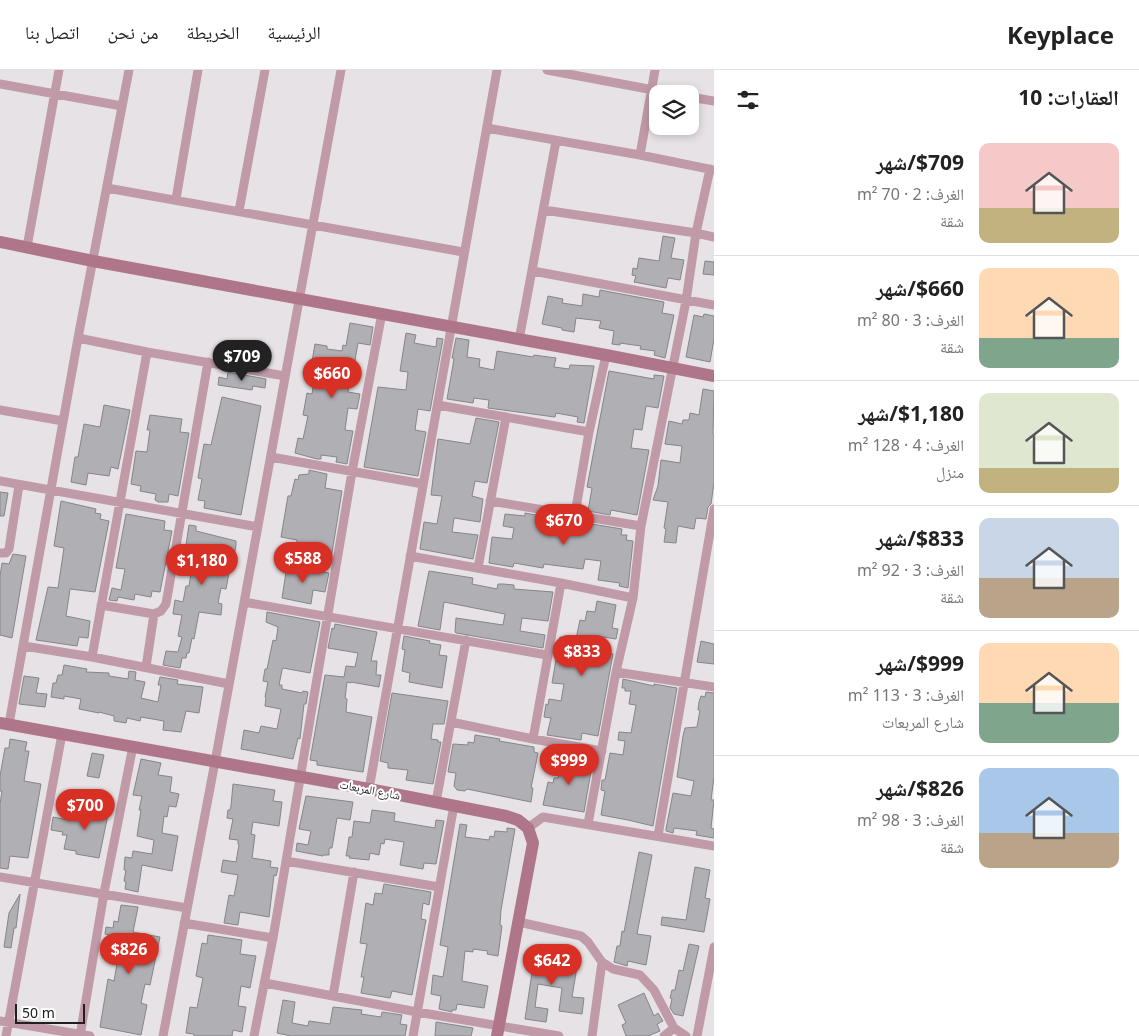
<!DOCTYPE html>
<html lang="ar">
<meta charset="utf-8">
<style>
:root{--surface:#fff;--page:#f2f2f2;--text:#222;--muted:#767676;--line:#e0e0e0;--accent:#d93025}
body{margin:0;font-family:"Noto Sans","Noto Naskh Arabic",sans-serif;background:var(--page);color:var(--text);direction:rtl;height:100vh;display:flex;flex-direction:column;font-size:19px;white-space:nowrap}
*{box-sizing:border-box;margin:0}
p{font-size:16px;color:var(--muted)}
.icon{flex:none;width:28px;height:28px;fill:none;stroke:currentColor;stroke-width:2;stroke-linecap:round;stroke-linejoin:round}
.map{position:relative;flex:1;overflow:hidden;direction:ltr}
.details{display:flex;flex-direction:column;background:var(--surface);width:425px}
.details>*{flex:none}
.controls{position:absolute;left:649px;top:15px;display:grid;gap:10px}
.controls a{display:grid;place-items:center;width:50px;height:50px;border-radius:10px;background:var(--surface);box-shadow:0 2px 8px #0003;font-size:25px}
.scale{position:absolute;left:15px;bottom:12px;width:70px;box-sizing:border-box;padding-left:5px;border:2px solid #212021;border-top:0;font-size:14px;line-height:18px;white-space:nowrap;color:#212021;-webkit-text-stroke:4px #fff;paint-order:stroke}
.price{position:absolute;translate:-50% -42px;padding:0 11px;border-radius:18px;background:var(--accent);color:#fff;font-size:16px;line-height:32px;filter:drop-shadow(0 1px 2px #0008)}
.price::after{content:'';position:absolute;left:50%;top:30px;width:15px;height:11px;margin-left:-8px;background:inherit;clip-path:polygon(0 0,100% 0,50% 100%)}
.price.on{background:#222;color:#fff}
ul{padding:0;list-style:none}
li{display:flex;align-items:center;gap:15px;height:125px;padding:0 20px}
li+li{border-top:1px solid var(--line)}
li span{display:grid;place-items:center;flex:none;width:140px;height:100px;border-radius:10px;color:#555}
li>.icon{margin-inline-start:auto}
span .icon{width:60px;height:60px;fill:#fffc;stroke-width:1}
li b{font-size:21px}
h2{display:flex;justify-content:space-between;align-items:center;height:60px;padding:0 20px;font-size:21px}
header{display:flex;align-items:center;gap:30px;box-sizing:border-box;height:70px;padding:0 25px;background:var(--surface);border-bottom:1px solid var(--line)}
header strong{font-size:24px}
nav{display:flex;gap:28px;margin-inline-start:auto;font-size:18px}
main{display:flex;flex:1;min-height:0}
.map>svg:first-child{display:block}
</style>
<header>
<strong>Keyplace</strong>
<nav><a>الرئيسية</a><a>الخريطة</a><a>من نحن</a><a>اتصل بنا</a></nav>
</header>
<main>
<section class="details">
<h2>العقارات: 10<svg class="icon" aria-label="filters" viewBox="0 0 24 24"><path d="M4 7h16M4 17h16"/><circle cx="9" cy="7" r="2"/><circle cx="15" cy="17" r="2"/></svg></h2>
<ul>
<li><span style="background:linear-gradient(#f6c9c9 65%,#c2b280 0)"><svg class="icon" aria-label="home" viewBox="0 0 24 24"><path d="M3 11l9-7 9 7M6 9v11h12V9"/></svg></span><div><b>$709/شهر</b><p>الغرف: 2 · 70 m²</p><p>شقة</p></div></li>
<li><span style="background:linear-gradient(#ffd9b3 70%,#7fa58c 0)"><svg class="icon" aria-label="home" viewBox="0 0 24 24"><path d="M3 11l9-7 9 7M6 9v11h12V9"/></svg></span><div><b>$660/شهر</b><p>الغرف: 3 · 80 m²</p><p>شقة</p></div></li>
<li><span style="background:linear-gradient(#dfe7d0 75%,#c2b280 0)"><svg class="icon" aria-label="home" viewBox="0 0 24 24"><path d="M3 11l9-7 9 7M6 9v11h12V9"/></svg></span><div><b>$1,180/شهر</b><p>الغرف: 4 · 128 m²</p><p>منزل</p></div></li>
<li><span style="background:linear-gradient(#c9d6e8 60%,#b9a48a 0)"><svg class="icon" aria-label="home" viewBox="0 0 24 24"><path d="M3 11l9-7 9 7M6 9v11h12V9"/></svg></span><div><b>$833/شهر</b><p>الغرف: 3 · 92 m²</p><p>شقة</p></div></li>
<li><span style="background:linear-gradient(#ffd9b3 60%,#7fa58c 0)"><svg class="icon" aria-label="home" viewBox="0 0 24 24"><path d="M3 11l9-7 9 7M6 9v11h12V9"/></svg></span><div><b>$999/شهر</b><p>الغرف: 3 · 113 m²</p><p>شارع المربعات</p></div></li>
<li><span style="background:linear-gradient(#a9c7e8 65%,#b9a48a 0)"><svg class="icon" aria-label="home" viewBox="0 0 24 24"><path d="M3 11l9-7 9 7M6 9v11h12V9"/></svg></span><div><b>$826/شهر</b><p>الغرف: 3 · 98 m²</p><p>شقة</p></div></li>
</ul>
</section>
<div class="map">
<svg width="714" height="966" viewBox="0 0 714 966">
<rect width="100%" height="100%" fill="#e6e2e6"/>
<path fill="#afafb4" stroke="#85858a" d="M663 166 675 168 671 188 684 190 680 210 668 208 666 218 634 212 636 206 632 205 633 198 637 199 639 188 659 191Z
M705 191 714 192V205L703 204Z
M600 220 664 232 662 243 674 245 665 288 654 285 655 281 640 279 641 276 620 273V275L612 274 614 261 599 258 601 251 576 248 574 262 562 260V258L542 254 548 226 563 229 562 233 582 236 583 224 599 227Z
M704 244 714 246V269L710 292 686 287 694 245 703 247Z
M350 253 373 257 370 275 358 273 352 308H350L348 322 360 324 357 339 348 338 345 360 353 361 347 394 336 392 337 387 321 385V389H317L295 383 298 368 303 369 308 346 303 345 307 323 312 324 315 303H310L315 274 327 276V279L342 281 343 275 346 276Z
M406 263 416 265 414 273 436 277 437 268 443 269 430 341 418 339 415 360 426 362 418 406 364 397 378 317 406 320 408 302 400 301Z
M456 268 469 270 467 287 480 289 479 297 494 300 497 281 533 287 534 285 556 288 554 297 569 299 570 295 594 296 584 353 577 352 578 347 556 343 555 347 488 338 489 330 474 328 473 333 447 329 453 295 454 288H452Z
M609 301 654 309V305L664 306 658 338 646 336 642 360 634 359 631 378 649 380 637 445 611 440 610 445 588 441 592 418 587 417Z
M228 302 266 309 265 318 253 316 252 320 218 315 219 307 227 309Z
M703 319 714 321 713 364 714 365V413L711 434 708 437 706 449 696 448 694 459 678 456 676 473 664 472 666 459 664 458 668 432 653 430 658 416 661 390 680 393 682 376 665 374 669 351 682 354 683 350H689L690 343 699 345Z
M222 327 261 336 241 445 204 438 205 431 198 430 202 409 198 408 204 374 211 375Z
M104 335 130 340 118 399 111 397 109 406 88 403 86 415 71 412 75 387H78L84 354 100 357Z
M150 345 182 349 180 362 189 363 178 426 169 424 168 432H158L155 430 156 424 140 421 141 416 131 414 136 381 147 382 150 360H147Z
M476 348 499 352 487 413 475 411 472 426 483 429 480 452 454 448 452 462 478 465 473 489 420 479 424 452 437 454 442 426 431 425 438 369 470 374Z
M309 400 327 404 325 418 342 421 331 489 295 484 297 470 281 467 288 426H291L295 409 298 410 299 405 309 404Z
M0 422 8 423 4 446H0Z
M61 431 96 439 95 443 101 444 100 449 109 451 95 522 70 519 66 546 90 551 88 568 79 567 77 576 36 570 48 517 58 518 64 478 54 476Z
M525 443 558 449 557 454 573 457 574 451 622 459 621 465H627L626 470 633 471 628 518 619 516 620 513 598 510 601 491 585 489 583 499 544 494 543 498 514 493 513 497 489 493 492 467 512 469 514 458 503 456 505 444 525 446Z
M126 444 165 451 164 460 172 461 160 522 152 521 151 527 135 524 134 530 118 527 117 531 109 530 112 518 121 520 125 499 116 498Z
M189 455 196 456V461L236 471V475L232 498H230L226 519 221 518 218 533 222 534 221 545 199 542 194 569 192 568 189 583H187L186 588H182L180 598 163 595 166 581 178 582 182 567 178 566 182 545 173 544 175 530 183 532 186 516H189L194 484 185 482Z
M13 484 26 486 12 568 0 565V506L2 493 9 494Z
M287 496 329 503 325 522 313 520 311 534 282 528Z
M429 501 473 508 472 514 497 519 498 514H503L514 515V519L553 522 548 551 522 548 520 561 545 565 543 578 456 563 455 562 456 548 503 555 505 544 444 532 440 560 418 556Z
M597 531 616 535 612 558 618 559 616 569 597 566 595 581 613 584 598 666 582 663 581 670 547 665 551 648 544 647 546 634 548 635 549 629 561 631 564 614 552 613 560 567 576 569 580 550 585 551 587 541 595 542Z
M267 542 320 552 310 603 283 598 282 600 279 615H282V619L302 623 303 621 308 622 306 634H304L300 669 298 668 293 689 241 679 244 660 259 663 261 656 277 659 281 639 265 636 266 628 265 627 268 612 263 611 265 599H267L273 570 276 571 278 557 266 552Z
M335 554 377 562 371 591H377L376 605H381L379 617 351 612V613L347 612 345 628 347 629 346 642 372 647 363 702 317 695V691L310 690 325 605 344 607 346 596 355 597 358 583 328 578 332 558 334 559Z
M404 566 430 571 429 573 441 575 439 585 447 586 442 618 409 612 410 603 402 601 405 580 402 579Z
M701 571 714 574V594L697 592Z
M64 595 87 599 86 602 109 603V606L128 609 129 601 136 602 135 610 145 612 141 628 158 632 161 615H158L160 607 178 610 177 614 203 617 199 643 186 641 181 662 163 660 164 651 141 647 140 651 127 648 126 653 114 651V646L99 642V643L79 639 81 629 64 626V629L51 627 53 613H56L58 605H62Z
M24 606 39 608 36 623 47 624 45 637 19 634Z
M623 609 654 616V614L677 618 653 756 628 750 601 745 605 721 601 720 602 710H605L610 683 623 685 625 671 618 670 619 662 631 663 636 635 629 634 631 621H625V618H622Z
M706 622 714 623V707L711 730H714L711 758 714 759V768L696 765 697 761 674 758 673 763 666 761V759L673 723 691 726 694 711 677 707 683 666 685 658 697 657 700 640H698L699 632 701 626 705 627Z
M392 623 448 631 444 654H433L431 669 438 670V672H441L433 714 406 710 408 700 388 698V693L380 691Z
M475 665 500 669 499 671 534 677V682L538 683 531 718H533L531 732 467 719 465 721 457 720 454 716 456 703 448 702 453 674 468 675V672L474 673Z
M10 669 27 672 25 681H29L24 711 41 714 28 788 10 786 8 799 0 798V734L2 721H0V706L5 678H9Z
M92 683 104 685 99 708 87 706Z
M571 684 582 686 581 689 586 690 584 700 591 701 584 742 543 735 548 712 553 713 554 708H558L562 689 570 690Z
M141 689 161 693 158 705 172 707 170 722 179 724 176 737 169 736 167 747 164 746 162 763 178 766 172 801 142 795 138 822 125 819 126 812 124 811 126 800H124L125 787 132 788 133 781 152 784 154 770 137 766 141 740H139L142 726 133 725Z
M233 714 275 720 273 731 282 732 279 756 253 752 251 764 255 765 252 788 271 791 270 797 278 798 276 806 274 805 269 847 240 842 238 855 224 853 229 825 234 826 238 805 221 802 223 790 236 792 239 775 238 774V770L229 769 233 749 227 748 228 740H230L231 736Z
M306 726 353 732 350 750 337 748 332 778H329V785H323V786L296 781 297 773 308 775 311 761 299 759Z
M94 732 110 735 99 788 76 784V781L64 779 67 765H62L63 762 51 760 53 747 68 750H78L79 746 92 749Z
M372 740 395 743 394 751 435 758 436 750 444 751 436 794 424 793 423 799 400 795 404 772 385 769 384 774 381 773 379 785 370 783 369 790 349 788 350 786H346L348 775 349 767H352L354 751 370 753Z
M460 754 467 755 465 767 489 770 490 766 494 767 495 761 507 762V758L515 759 501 840 500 855 502 856 498 886 487 884 488 881 473 879V882L465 881 462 911 488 916 484 938 457 934 456 940H452V942L439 939 441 926 431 924 433 905 443 907 448 877 440 875Z
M639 782 652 785 637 864 651 866 646 895 628 891 627 896 614 892 617 876H620L622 861 624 862Z
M695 797 710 800 705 828 710 829 704 862 661 855 662 847 686 850Z
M384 814 431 822 429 835 423 833 421 849 426 850 412 925 392 921 390 928 361 923 364 907H361L367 874 360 873 366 833 373 835 375 823 382 824Z
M20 824 17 850 16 858H14L11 878 4 877 9 843Z
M121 835 138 837 133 862 160 867 150 915 145 914 141 933 147 935 141 965 100 957 108 909 114 911 117 894 112 893 113 885 118 886 121 867 105 864 106 857 113 858 114 851 118 852Z
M208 865 242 870 240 884 256 886 250 918 241 916 238 936 246 937 242 962 233 960 232 966H194V964L186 963 190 937 197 938 203 908 196 906 202 873 207 874Z
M689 874 699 876 683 946 674 944 670 938 672 929 670 928 672 920H675L679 900 683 901Z
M532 882 542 884V888L557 890V892L573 894V896L577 897 572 927 584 928 582 944 559 941 562 918 538 914 535 937 548 939 546 952 525 949 533 896H530Z
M644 923 654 946 658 943 663 951 657 954 660 961 648 966H626L622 955 626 953 618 935Z
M283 930 295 932 292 953 308 956 309 951 330 954 333 937 362 940 361 944 381 947 382 942 402 945 400 954 407 955 405 966H291L277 963Z
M436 952 473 958 471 966H435Z"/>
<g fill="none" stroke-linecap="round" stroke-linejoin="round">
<path stroke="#c19aa7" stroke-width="9" d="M547 0 675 24
M0 14 122 36
M690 27 714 31
M487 58 640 85 714 100
M640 85 655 0
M107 118 463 182
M176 129 198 0
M544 140 696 163 714 167
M239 141 265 0
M27 177 59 0
M533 201 714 235
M78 268 147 282 285 306
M519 270 556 71
M438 335 589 362
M0 340 63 351
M271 387 423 414
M0 411 258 457
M490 431 641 456
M575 444 589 362 606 285
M0 483H6L9 479 19 415
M410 486 561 513 633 528
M478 498 506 347
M244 532 547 585
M101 535 154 544 161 541 166 534 208 292
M24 576 92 587 229 614
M92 587 147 282
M146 597 154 544
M616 602 714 617
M451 652 533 669 602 681
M9 654 78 268 129 0
M533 669 561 513
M369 719 497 0
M436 732 466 570
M588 754 616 602 633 528 641 456 686 231 696 163 710 99
M528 758 543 747 714 776
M658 766 714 439
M286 791 439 817
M0 807 187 838
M519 852 581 866 588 872 602 892 613 899 640 905 654 920 674 958 686 966
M184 853 273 868
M265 913 417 942 559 966
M333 926 354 802
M0 951 90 966
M6 966 62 664
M80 966 104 823 133 676
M163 966 215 692 341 0
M254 966 273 868 352 402 382 243
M413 966 454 735
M592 966 602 892
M664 966 674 958
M697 966 714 877"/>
<path stroke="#af768a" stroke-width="12" d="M0 172 93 191 606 285 714 306
M0 653 369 719 506 746 518 750 528 758 533 773 497 966"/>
</g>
<g text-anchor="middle" stroke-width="4" stroke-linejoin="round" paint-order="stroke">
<g font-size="12" fill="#212021" stroke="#fff">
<text transform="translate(370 720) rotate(11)" y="4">شارع المربعات</text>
</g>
</g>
</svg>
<div class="controls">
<a><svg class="icon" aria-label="layers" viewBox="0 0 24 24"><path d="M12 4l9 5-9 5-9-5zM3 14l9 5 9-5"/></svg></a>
</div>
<div class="scale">50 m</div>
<b class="price on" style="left:242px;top:312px">$709</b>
<b class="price" style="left:332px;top:329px">$660</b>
<b class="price" style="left:564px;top:476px">$670</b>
<b class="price" style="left:303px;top:514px">$588</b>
<b class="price" style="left:202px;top:516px">$1,180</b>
<b class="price" style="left:582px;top:607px">$833</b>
<b class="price" style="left:569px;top:716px">$999</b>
<b class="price" style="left:85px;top:761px">$700</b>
<b class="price" style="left:129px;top:905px">$826</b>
<b class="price" style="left:552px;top:916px">$642</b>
</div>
</main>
